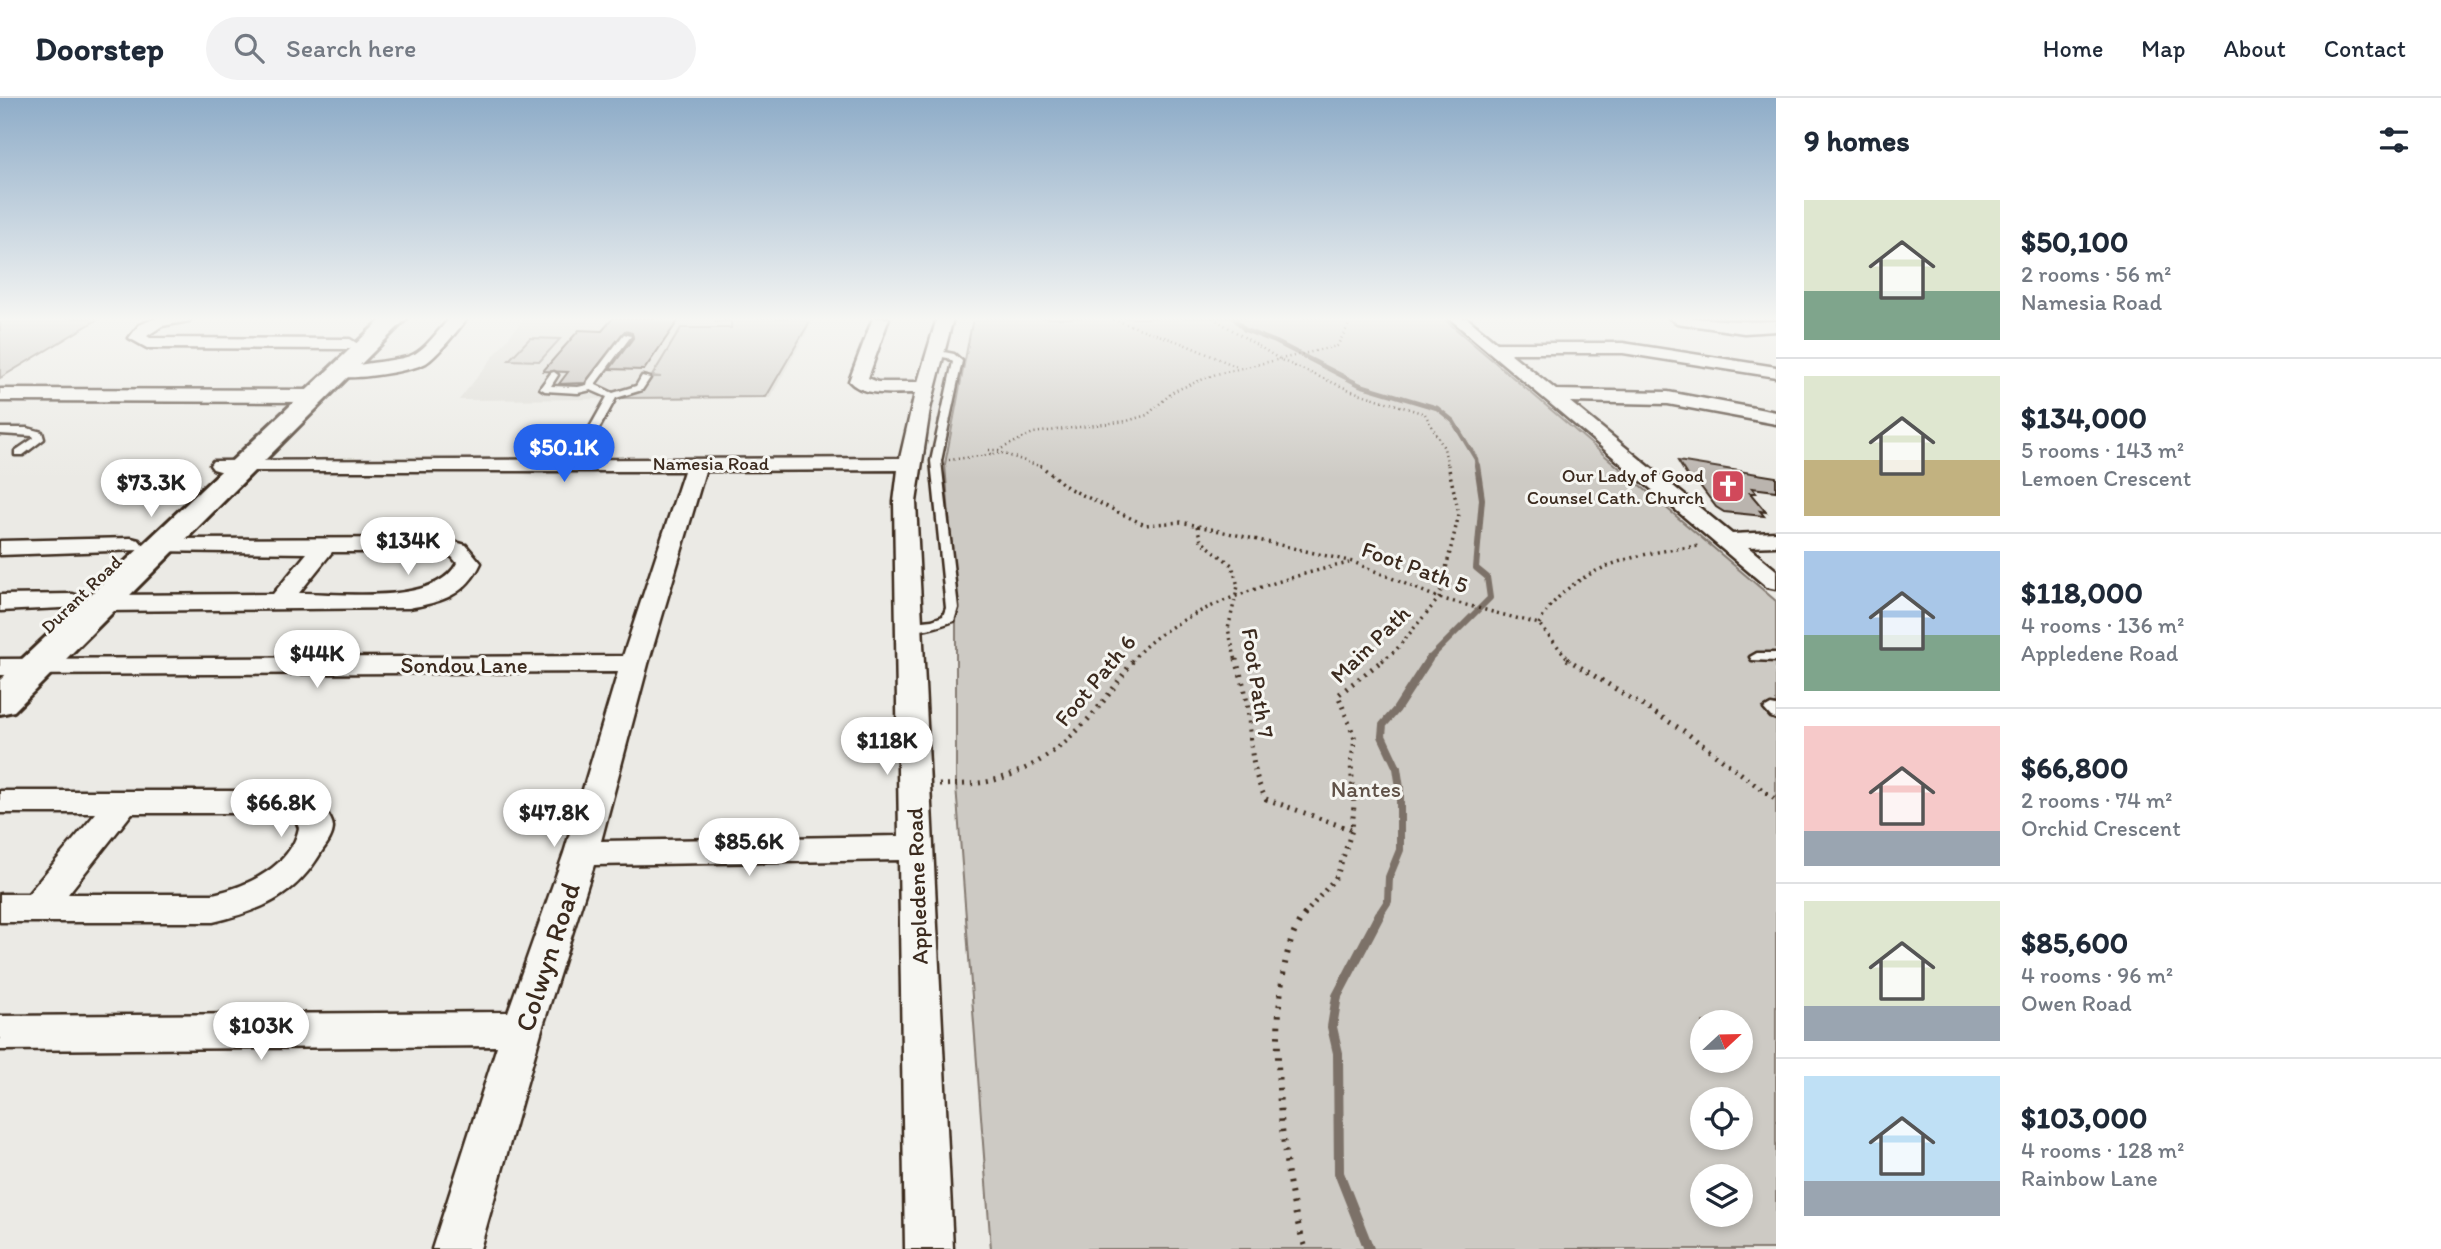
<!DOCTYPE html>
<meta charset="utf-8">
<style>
:root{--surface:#fff;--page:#f2f2f3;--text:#1f2937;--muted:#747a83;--line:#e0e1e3;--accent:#2563eb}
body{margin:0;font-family:Itim,sans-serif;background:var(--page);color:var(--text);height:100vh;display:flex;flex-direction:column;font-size:26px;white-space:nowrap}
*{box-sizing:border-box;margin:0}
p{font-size:23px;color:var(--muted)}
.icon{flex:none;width:38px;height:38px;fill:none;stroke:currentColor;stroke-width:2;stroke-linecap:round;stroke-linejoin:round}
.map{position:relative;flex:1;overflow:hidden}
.details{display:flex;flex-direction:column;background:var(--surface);width:665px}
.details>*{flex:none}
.needle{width:46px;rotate:68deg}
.tools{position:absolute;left:1690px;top:912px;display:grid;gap:14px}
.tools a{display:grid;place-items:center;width:63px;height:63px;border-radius:50%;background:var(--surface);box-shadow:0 4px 10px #0003;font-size:35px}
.price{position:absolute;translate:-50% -60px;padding:0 16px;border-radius:24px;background:#fff;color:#222;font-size:23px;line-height:46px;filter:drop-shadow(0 2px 4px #0008)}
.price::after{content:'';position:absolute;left:50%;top:42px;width:21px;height:16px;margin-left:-10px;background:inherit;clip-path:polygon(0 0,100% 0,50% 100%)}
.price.active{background:var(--accent);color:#fff}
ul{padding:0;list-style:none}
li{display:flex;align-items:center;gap:21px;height:175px;padding:0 28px}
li+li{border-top:2px solid var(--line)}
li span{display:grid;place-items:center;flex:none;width:196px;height:140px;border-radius:0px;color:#555}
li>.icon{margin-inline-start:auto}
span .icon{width:84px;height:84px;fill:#fffc;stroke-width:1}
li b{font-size:30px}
h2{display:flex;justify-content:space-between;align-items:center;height:84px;padding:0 28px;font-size:30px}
header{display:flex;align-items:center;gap:42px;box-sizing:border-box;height:98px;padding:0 35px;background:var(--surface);border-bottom:2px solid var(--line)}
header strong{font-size:33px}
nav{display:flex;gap:38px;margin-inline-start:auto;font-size:24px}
.search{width:490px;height:63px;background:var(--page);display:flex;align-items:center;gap:18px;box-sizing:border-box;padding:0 24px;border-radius:38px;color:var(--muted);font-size:26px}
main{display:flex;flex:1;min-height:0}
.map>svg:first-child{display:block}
</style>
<header>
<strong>Doorstep</strong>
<div class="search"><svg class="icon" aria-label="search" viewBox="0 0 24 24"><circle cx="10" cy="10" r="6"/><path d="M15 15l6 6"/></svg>Search here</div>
<nav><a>Home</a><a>Map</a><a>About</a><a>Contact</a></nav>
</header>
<main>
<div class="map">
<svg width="1776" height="1151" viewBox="0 0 1776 1151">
<rect width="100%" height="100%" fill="#ebeae5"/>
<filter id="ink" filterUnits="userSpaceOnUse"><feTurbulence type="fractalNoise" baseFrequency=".0143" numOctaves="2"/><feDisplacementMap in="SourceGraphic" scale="14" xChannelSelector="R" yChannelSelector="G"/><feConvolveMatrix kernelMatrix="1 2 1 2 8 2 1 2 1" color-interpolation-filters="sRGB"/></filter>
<g filter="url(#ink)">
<path fill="#dcdad4" d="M524 220H815L770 300 459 302Z"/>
<path fill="#cdcac4" stroke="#847a71" stroke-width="2" fill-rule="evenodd" d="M0 220H100L0 280Z
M715 220H812L766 299 620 300 642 292 648 279H661L652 278 681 230H731V223L715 224Z
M973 220H1443L1776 503V1151H991L956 687V511L945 366ZM1703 924H1741V962H1703ZM1703 1001H1741V1040H1703ZM1703 1078H1741V1116H1703Z
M530 240 560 241 540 263 509 262Z"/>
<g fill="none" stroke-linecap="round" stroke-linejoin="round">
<path stroke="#7c7167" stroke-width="4.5" d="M1234 220 1245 232 1276 244 1360 287 1437 310 1453 323 1476 361 1477 369"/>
<path stroke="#7c7167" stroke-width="6" d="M1427 563 1490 500 1487 479 1476 470 1482 401 1477 367"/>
<path stroke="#7c7167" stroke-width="8" d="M1379 817 1388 803 1389 779 1400 752V690L1397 670 1382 638 1383 627 1396 612 1429 561"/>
<path stroke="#7c7167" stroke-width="10" d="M1369 1151 1339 1075 1338 955 1332 929 1337 898 1380 816"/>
</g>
<path fill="#bab4ae" stroke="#3b2a1e" stroke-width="2" d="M613 220H680L644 272 610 271 633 240 632 235 625 233 585 285 559 286 568 274 543 273 579 232 602 233Z
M1678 363 1776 379V393L1752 390 1756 395H1750L1766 414 1760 413 1764 418 1724 414 1716 409 1698 385 1691 384Z"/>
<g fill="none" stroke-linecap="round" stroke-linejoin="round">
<g stroke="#3b2a1e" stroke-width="5">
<path id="lane" d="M624 236 631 238 596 285V287L613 295 636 288 642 278 650 280 642 292 616 300 580 365 579 367H571L570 365 607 299 591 292 578 295 545 293 540 290 551 275 554 274 558 277 551 288 578 289 587 287 588 283Z
M934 252 954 256 962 263 941 363 958 510 954 523C939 528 914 538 901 528L903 525 932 522 943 518 946 510 931 363 953 264 948 260 931 257V253Z
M0 330H27L42 334 44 341 23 357H15V353L34 340 33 338 0 336Z
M1757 555H1776V563L1752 562 1750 559Z
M1771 607 1776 608V621L1771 619 1764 611Z"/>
</g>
<g stroke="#3b2a1e" stroke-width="5">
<path id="street" d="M156 220H191L189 223 162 228 147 238 150 240 350 241 358 246 350 251 147 250 129 240 139 227Z
M450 220H467C459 231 437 258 426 265 412 273 340 286 330 275 337 267 394 264 410 258 425 253 439 231 450 220Z
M873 220H889L868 280 878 284H918L937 220H953L930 311 916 404 953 1151H905L899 762 594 767 542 931 480 1151H432L497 948 0 952V918L508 914 564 755 618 574 0 577V561L623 558 684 373H220L213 371 210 367 213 363 900 360 915 295C895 295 863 299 849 283ZM898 372 894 404 899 738 601 743 648 566 705 373Z
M1449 220H1467L1497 245H1623L1776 269V279L1623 255H1510L1556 292 1668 294 1776 314V326L1668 306 1570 304 1732 436 1776 434V448L1748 449 1776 472V491L1767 489Z
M1669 220C1705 219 1740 225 1776 223V233L1744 235 1677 225Z
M0 291 315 292 324 298 315 304 0 303Z
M131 440 139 442 143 447 139 452 0 457V443Z
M440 440 466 447 481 465C466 497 442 504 409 510L102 513 93 510 89 505 93 500 102 497 273 496 307 455 153 453 149 448 153 443 161 441ZM332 454H440L452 459 457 465C435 508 342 495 299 495Z
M73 496 82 499 86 504 82 509 0 513V497Z
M0 693H286L316 701C322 709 332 719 333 729 333 738 327 746 322 753 295 799 262 812 213 824H0V796H28L96 715H0ZM132 715H286L294 717 299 730C291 768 247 789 213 796H68Z"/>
</g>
<g stroke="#3b2a1e" stroke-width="6">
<path id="secondary" d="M383 220H407L14 613 0 616V582Z"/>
</g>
<path stroke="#3b2a1e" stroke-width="2.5" stroke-dasharray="1 3.5" stroke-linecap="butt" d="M1109 220 1179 244 1238 269
M1213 220 1281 262 1352 293 1425 316 1444 350 1448 369
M1002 355 1042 369
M991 356 989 352H999L1033 335 1127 323 1147 317 1174 293 1216 276 1337 248 1350 225 1359 220
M949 362 1002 355"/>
<path stroke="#3b2a1e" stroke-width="3.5" stroke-dasharray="2 4.5" stroke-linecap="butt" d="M1040 367 1068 390 1145 427 1181 424 1353 464 1439 500 1539 526 1570 563
M1197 428 1201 443 1232 467 1238 488 1228 531 1236 563
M1539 526C1569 468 1641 454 1701 448
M1132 563C1169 512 1289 478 1349 465
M1382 563 1396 552 1439 500 1459 416 1448 367"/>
<path stroke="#3b2a1e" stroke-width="5" stroke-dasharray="2 6" stroke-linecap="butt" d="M1236 561C1239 573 1244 586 1246 599 1253 636 1247 666 1266 701L1352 732
M1567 561 1684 633 1776 702
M939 687C959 686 979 687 998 681 1061 663 1099 612 1134 561
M1304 817 1337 778 1352 732 1354 707 1351 666 1355 641 1338 597 1384 561"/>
<path stroke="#3b2a1e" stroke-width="6" stroke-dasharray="2.5 8" stroke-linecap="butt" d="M1305 816C1259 872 1280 1085 1306 1151"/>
<use href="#lane" fill="#f6f6f2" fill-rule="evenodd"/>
<use href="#street" fill="#f6f6f2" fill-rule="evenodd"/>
<use href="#secondary" fill="#f6f6f2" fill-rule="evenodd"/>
</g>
</g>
<linearGradient id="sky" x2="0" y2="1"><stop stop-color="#8eacc8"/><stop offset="0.58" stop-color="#f6f6f3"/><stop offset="1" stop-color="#f6f6f3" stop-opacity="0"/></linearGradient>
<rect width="1776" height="381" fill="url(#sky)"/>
<defs>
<g id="church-square" transform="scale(1.75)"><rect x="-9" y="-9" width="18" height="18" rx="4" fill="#d1495b" stroke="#f6f6f2"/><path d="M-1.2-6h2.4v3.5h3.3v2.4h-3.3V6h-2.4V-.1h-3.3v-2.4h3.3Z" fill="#fff"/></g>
</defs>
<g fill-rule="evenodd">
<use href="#church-square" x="1728" y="388"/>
</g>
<g text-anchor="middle" stroke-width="6" stroke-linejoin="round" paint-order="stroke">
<g font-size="19" fill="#3b2a1e" stroke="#f6f6f2">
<text x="711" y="372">Namesia Road</text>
<text transform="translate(81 496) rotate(-44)" y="7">Durant Road</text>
</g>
<g font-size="19" fill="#3b2a1e" stroke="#f6f6f2" text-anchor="end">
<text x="1704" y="384">Our Lady of Good<tspan x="1704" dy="22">Counsel Cath. Church</tspan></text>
</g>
<g font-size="23" fill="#3b2a1e" stroke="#f6f6f2">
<text transform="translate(1415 469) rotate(20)" y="8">Foot Path 5</text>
<text transform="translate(1370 546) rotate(-44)" y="8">Main Path</text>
<text x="464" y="575">Sondou Lane</text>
<text transform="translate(1095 582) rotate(-50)" y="8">Foot Path 6</text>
<text transform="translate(1258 585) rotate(81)" y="8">Foot Path 7</text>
<text transform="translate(917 788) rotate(-92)" y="8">Appledene Road</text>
</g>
<g font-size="23" fill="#605248" stroke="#f6f6f2">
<text x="1366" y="699">Nantes</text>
</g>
<g font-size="28" fill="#3b2a1e" stroke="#f6f6f2">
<text transform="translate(547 859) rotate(-72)" y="10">Colwyn Road</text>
</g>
</g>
</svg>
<div class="tools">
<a><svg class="needle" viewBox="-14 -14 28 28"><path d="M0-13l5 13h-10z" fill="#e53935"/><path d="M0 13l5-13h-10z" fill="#747a83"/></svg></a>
<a><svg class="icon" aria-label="locate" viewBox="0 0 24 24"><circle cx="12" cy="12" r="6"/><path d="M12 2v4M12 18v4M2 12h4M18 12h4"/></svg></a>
<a><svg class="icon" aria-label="layers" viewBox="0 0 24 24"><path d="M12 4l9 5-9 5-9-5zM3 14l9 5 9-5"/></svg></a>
</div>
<b class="price active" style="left:564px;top:386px">$50.1K</b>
<b class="price" style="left:151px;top:421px">$73.3K</b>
<b class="price" style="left:408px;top:479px">$134K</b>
<b class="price" style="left:317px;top:592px">$44K</b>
<b class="price" style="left:887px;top:679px">$118K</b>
<b class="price" style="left:281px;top:741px">$66.8K</b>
<b class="price" style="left:554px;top:751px">$47.8K</b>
<b class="price" style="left:749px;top:780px">$85.6K</b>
<b class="price" style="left:261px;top:964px">$103K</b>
</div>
<section class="details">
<h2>9 homes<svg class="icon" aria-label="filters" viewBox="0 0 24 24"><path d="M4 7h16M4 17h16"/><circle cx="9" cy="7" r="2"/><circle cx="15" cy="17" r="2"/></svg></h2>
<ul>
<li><span style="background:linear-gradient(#dfe7d0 65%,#7fa58c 0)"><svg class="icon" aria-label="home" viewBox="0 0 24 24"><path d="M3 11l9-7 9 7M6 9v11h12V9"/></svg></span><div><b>$50,100</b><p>2 rooms · 56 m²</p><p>Namesia Road</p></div></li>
<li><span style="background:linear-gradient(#dfe7d0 60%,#c2b280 0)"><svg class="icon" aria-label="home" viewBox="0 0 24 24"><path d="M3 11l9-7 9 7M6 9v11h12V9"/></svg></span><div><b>$134,000</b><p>5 rooms · 143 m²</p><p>Lemoen Crescent</p></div></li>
<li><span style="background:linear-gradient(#a9c7e8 60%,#7fa58c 0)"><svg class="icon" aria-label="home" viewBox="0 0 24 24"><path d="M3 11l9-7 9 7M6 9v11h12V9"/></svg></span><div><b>$118,000</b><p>4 rooms · 136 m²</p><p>Appledene Road</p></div></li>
<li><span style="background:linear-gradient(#f6c9c9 75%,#9aa5b1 0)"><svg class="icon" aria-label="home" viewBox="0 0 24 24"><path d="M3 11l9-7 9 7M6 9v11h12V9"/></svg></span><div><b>$66,800</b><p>2 rooms · 74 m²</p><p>Orchid Crescent</p></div></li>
<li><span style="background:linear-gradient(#dfe7d0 75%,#9aa5b1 0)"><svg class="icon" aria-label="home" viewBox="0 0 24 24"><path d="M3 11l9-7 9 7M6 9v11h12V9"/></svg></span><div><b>$85,600</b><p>4 rooms · 96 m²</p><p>Owen Road</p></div></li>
<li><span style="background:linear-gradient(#bfe0f5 75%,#9aa5b1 0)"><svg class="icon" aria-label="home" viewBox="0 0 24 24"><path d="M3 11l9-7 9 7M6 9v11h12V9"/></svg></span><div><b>$103,000</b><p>4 rooms · 128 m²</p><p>Rainbow Lane</p></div></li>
</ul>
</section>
</main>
